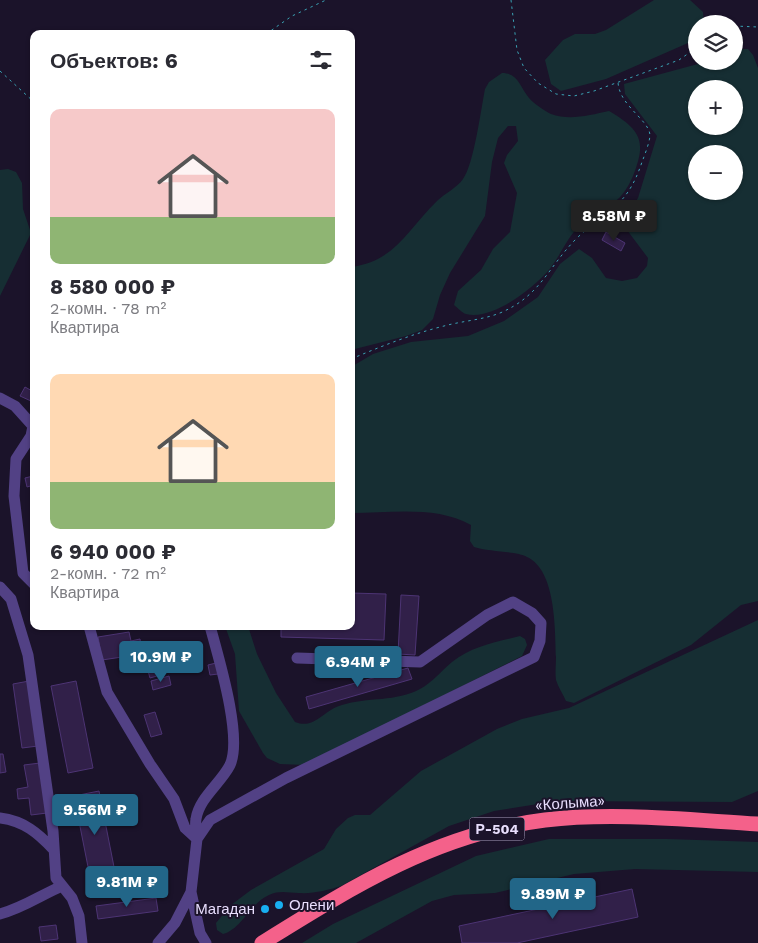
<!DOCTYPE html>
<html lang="ru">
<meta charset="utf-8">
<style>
:root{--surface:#fff;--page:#f7f7f7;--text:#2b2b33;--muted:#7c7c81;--accent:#268}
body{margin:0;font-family:"Work Sans",sans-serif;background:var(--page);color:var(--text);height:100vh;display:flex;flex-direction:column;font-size:19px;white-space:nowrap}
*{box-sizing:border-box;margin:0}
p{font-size:16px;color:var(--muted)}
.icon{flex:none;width:28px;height:28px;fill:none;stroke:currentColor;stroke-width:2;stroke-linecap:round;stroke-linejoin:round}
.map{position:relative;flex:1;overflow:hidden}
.sheet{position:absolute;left:30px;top:30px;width:325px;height:600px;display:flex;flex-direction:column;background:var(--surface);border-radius:10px;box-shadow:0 1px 4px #0004}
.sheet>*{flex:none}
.buttons{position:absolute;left:688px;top:15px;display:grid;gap:10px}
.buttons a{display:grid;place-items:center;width:55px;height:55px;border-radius:50%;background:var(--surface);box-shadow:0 1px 4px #0004;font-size:25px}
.price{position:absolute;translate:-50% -42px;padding:0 11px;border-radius:5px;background:var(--accent);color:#fff;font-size:16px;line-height:32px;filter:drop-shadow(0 1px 2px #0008)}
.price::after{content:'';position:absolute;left:50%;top:30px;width:15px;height:11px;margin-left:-8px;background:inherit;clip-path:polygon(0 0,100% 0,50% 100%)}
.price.current{background:#222;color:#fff}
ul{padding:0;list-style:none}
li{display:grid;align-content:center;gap:10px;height:265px;padding:0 20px}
li span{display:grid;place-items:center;height:155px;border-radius:10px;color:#555}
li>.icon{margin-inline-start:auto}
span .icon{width:90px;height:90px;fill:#fffc;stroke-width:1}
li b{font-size:21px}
h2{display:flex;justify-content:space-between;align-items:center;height:60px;padding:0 20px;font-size:21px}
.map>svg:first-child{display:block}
</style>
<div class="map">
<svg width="758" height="943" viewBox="0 0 758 943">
<rect width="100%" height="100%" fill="#1b132a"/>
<path fill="#162e33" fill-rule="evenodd" d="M654 0H690L703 12 704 24H696V36L688 43 606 79 561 91 551 84 545 60 563 40 575 34H595L606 30Z
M734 49H748L753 55 758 68V601L741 605 691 645 574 703 566 701C563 694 558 687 556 680 555 673 556 664 556 657 555 629 556 570 527 557 516 551 489 552 474 547L470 541 471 525C436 505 390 513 351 513V465L354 456 351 451V367L373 354 411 342 468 336 504 321 538 297 560 264 579 249 592 258 606 278 622 281 637 278 647 266 648 258 624 226 625 219 638 198 657 136 625 94 624 84 709 61H734ZM696 89H734V126H696ZM696 154H734V191H696Z
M502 73C518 73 520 87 529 98 533 103 545 111 551 114 570 121 590 115 609 111 641 130 647 141 633 176 628 187 623 196 613 203 603 211 590 215 581 224 567 237 560 257 548 271 532 289 492 321 466 314 462 313 458 308 454 305L458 291 481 270 493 249 510 232 517 193 504 163 507 155 518 141 516 126H508L498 138 492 162 485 216 450 273 440 295 433 319 422 330 406 336 351 350V267C396 261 407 230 437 201 445 193 457 188 463 179 474 164 481 109 485 89L489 82Z
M8 169 16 172 22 183 23 209 31 233 0 296V170Z
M758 620V791L732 802 557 801 494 811 449 826 341 886C328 890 313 894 299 893 288 893 280 890 269 895 250 903 242 929 223 934L217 930 216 923 231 905 251 890 324 849 336 829 348 818 355 815H370L421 771 497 729 522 719 569 708Z
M225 626H248L257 654 276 693 295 722C315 730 323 710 342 705 367 697 397 702 420 689 433 682 441 671 452 662 472 646 496 642 520 636L525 639 527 645 522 656 305 765 280 764 267 758 263 753 239 711 235 654Z
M549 839H667L758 842V872L635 869 574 874 495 893 454 895 432 901 356 943H302L333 924 476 856Z"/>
<path fill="#312049" stroke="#4d3474" d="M606 232 625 243 621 251 602 240Z
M25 387 34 392 31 401 20 396Z
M33 476 34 485 27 487 25 478Z
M351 593 386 594 384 640 281 637V626H351Z
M401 595 419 596 415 655 398 654Z
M129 632 131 641 140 639 142 654 102 660 98 637Z
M216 663 218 674 210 675 208 665Z
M162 667 164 674 150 678 148 671Z
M408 668 412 679 309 709 306 697Z
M169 676 171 685 153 690 151 681Z
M29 681 38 746 22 748 13 684Z
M76 681 93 768 68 773 51 686Z
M155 712 162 734 151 737 144 715Z
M0 754H3L6 772 0 773Z
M40 763 47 813 31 815 29 798 18 799 17 789 28 787 24 765Z
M99 791 116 877 91 882 74 796Z
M632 889 638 917 517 943H462L459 926Z
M156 898 158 911 98 919 96 906Z
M56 925 58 939 41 941 39 927Z"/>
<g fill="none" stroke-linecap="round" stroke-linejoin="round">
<path stroke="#3aa3b5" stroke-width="1" stroke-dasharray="2.5 4" stroke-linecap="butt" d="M511 0 517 50 524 68 538 83 556 94 574 96 594 91 679 60 696 48
M734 26 758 27
M266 34 292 16 326 0
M0 71 34 102
M351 359C382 346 412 334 444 326 462 321 482 320 500 313 540 296 547 269 575 240 607 208 626 210 642 162 645 154 649 144 650 136 650 120 619 106 618 82"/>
<path stroke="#524185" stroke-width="11" d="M0 398 15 406 33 426 31 436 16 459 14 496 23 573 34 584
M0 587 11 599 28 655 53 831 56 878 72 898 79 916 82 943
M89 626 107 692 150 764 174 799 185 828 197 839C196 833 195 825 196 819 199 798 221 783 230 765 243 737 218 656 210 626
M0 818C24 821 38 833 54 850
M191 892 200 933 206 943
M0 914C23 908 41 895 62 886
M158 943 175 923 191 892 197 839 210 820 286 778 534 657 540 641 541 623 532 613 513 602 487 615 420 662 297 658"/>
<path stroke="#f4618a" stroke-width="15" d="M262 943C352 887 438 833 545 820 615 812 688 820 758 824"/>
</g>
<g fill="#18aeef" stroke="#1b132a" stroke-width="2">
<circle cx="279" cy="905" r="5"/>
<circle cx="265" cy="909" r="5"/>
</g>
<g text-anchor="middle" stroke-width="4" stroke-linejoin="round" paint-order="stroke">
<rect fill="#1b132a" stroke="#aaa1be" stroke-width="1" x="469.5" y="817.5" width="55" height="23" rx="4"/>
<g font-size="14" font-weight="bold" fill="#e8defd">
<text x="497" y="834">Р-504</text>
</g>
<g font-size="15" fill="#e8defd" stroke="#1b132a">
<text transform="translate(570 803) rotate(-4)" y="5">«Колыма»</text>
</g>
<g font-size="15" fill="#e8defd" stroke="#1b132a" text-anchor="start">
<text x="289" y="910">Олени</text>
<text x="255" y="914" text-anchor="end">Магадан</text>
</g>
</g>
</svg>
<div class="buttons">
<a><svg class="icon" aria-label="layers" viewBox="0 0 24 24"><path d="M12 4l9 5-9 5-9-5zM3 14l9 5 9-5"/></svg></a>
<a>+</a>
<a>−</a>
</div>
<b class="price current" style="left:614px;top:242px">8.58M ₽</b>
<b class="price" style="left:161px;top:683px">10.9M ₽</b>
<b class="price" style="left:358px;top:688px">6.94M ₽</b>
<b class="price" style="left:95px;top:836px">9.56M ₽</b>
<b class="price" style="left:127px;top:908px">9.81M ₽</b>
<b class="price" style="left:553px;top:920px">9.89M ₽</b>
<section class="sheet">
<h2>Объектов: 6<svg class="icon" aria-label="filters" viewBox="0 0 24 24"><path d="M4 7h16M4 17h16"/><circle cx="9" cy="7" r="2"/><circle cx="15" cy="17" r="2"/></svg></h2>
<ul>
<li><span style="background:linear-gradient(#f6c9c9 70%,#8fb573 0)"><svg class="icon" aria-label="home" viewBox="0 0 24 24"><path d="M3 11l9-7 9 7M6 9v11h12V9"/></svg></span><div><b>8 580 000 ₽</b><p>2-комн. · 78 m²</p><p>Квартира</p></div></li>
<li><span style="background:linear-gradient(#ffd9b3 70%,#8fb573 0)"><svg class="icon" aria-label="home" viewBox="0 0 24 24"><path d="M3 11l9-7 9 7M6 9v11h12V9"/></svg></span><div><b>6 940 000 ₽</b><p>2-комн. · 72 m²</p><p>Квартира</p></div></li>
</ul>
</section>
</div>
